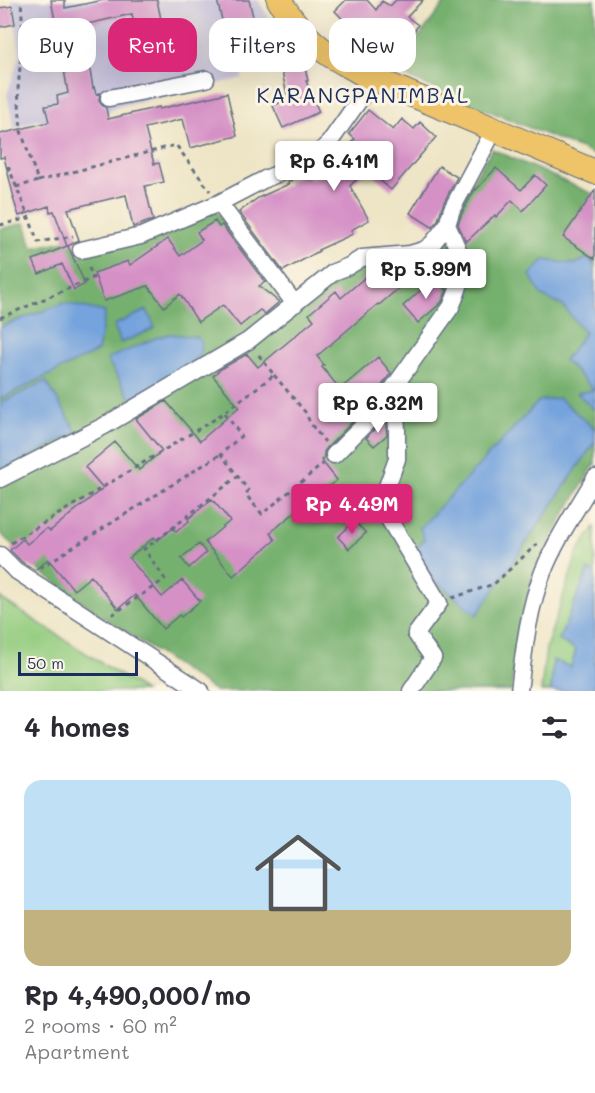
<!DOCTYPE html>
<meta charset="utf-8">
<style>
:root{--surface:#fff;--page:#f7f7f7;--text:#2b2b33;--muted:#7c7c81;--line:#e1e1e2;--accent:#db2777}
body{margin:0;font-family:Mali,sans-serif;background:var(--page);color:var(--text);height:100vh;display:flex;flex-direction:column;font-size:22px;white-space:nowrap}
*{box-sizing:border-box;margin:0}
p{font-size:20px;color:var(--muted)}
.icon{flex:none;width:33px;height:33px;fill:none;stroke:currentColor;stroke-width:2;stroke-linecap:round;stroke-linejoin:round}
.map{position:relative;height:691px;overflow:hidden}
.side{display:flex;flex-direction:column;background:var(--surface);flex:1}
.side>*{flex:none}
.guide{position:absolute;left:18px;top:18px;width:560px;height:54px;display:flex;gap:12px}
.scale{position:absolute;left:18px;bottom:15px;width:120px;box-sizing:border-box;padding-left:6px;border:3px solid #1b2f5e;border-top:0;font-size:16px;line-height:21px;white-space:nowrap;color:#1b2f5e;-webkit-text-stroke:4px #fcf5e5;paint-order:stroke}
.price{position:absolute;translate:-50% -51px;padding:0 14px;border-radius:6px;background:#fff;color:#222;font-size:20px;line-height:39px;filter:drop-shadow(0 2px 3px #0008)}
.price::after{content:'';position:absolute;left:50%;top:36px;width:18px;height:14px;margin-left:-9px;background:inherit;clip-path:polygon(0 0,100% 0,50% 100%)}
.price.on{background:var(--accent);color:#fff}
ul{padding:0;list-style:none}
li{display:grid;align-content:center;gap:12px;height:318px;padding:0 24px}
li+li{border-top:2px solid var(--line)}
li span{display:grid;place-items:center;height:186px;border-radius:18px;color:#555}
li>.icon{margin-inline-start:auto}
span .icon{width:108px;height:108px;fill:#fffc;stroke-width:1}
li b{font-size:26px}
h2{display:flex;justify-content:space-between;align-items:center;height:72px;padding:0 24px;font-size:26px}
.tag{padding:0 21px;border-radius:18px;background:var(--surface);box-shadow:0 6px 24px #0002;font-size:21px;line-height:54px}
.tag.on{background:var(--accent);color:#fff}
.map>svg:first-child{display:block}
</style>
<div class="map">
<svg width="595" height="691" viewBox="0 0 595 691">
<rect width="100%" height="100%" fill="#fcf5e5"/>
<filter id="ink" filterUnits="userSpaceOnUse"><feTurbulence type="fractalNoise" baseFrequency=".0167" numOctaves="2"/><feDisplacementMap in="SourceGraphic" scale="12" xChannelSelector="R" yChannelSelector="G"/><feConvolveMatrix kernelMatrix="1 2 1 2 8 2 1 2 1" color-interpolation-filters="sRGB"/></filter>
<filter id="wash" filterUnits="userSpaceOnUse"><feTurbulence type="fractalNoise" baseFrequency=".008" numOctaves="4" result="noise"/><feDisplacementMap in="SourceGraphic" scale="24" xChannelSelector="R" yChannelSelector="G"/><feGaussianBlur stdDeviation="1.35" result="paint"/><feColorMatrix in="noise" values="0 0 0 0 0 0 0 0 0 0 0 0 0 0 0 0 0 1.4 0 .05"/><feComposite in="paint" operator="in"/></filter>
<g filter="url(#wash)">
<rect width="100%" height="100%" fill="#eee5c6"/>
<path fill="#c5c0da" d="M12 0H258L275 28 296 48 289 57 240 69 243 78 112 108 105 116 49 130 39 120 14 128 7 95 20 53Z"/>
<path fill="#93cc7f" stroke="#577e6e" stroke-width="1.5" d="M595 527V691H541L546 648 578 551Z
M0 597 3 600 145 691H0Z"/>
<path fill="#76b06e" stroke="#487066" stroke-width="1.5" d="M447 0H595V155L393 71Z
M492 149 595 195V464L567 510 534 571 516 651 511 691H215L102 616 41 572 0 533V229L25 223 32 248 69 240 79 256 216 211 293 313 336 279 363 264 426 257Z"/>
<path fill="#74a3dd" stroke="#48699e" stroke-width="1.5" d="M588 258 595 266V410L577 393 594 390 564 360 585 333 563 306 542 296 530 275 544 260 575 264Z
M64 303 105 312 98 351 0 399V327Z
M147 310 155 328 121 343 114 325Z
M170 334 197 337 201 342 200 355 185 371 131 399 107 359 158 337Z
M46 381 77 432 0 472V403Z
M559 398 595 429V442L477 615 408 559 424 539 420 528 539 401Z
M588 570 595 572V691H551L553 660 571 667 576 650 559 640Z"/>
<g id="blocks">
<path fill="#d591c6" d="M51 0H65V8L104 0H157L169 58 142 64 132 14 87 24 89 42H85L93 88 94 87 96 94 100 93 99 101 102 105 106 108 108 119 159 107V109L227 93 237 136 190 148 183 119 145 128 154 164 159 163 164 182 145 186 153 220 133 227 126 195 68 209 79 240 68 246 85 284 74 290 62 264 39 274 33 260 67 246 54 211 50 212 49 206 19 216 13 198H14L4 157 0 158V134L49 122 45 106 58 104 57 96 68 93 60 46 28 51 26 36 57 31Z
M217 0H249L259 41 229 48Z
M346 0H367L376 10 382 1 390 6 396 0H423L407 17 418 25 404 49 362 22 354 31 335 11Z
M12 6 15 24 0 27V8Z
M304 63 308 81H306L319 112 283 128 273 106 288 99 281 68Z
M368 110 393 130 402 119 414 129 420 122 436 137 391 190 367 169 350 186 369 220 351 230 353 234 318 250 319 251 283 271 239 212 258 198 289 184 288 182 297 177 307 173 310 179 347 166 338 156 355 139 349 134Z
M439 166 457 177 443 204 438 220 432 227 410 213Z
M496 168 521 190 535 175 546 185 523 211 512 200 496 217 495 215 466 242 458 224 462 213 475 189 476 190Z
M595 190V259L563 237Z
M215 221 219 227 222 225 265 282 259 286 279 302 265 314 260 310 240 326 223 305 198 322 180 294 164 307 148 286 104 301 94 273 128 261 130 265 168 239 180 256 202 240 197 232Z
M377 267H383L400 287 379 305 378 304 317 356 324 365 322 367 340 389 378 357 391 373 366 408 327 448 324 452V457L321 460 337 480 317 496 316 495 270 533 275 540 233 576 205 542 230 521 212 499 188 519 189 521 176 532 173 528 157 541 154 537 129 558 162 597 182 580 200 601 181 617 179 615 163 629 135 595 118 609 91 576 74 590 48 559 35 570 22 562 10 550 23 539 27 544 47 528 50 531 103 488 85 467 115 442 139 470 162 451 136 419 166 401 200 441 239 407 213 376 219 370 247 354 258 367 314 320 309 314 336 291 341 298Z
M435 277 447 290 442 302 418 323 403 306Z
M385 418 387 435 374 446 366 438Z
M354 521 366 533 349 549 338 537Z
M199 544 206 553 189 568 181 558Z"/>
</g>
</g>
<g filter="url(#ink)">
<use href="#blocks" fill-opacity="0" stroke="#656f82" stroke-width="1.5"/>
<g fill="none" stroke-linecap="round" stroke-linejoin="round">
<g stroke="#656f82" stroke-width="19">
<path id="minor" d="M109 98 206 79
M219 203 295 304
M81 250 141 236 219 203 265 179 304 163 318 154 329 143 374 79
M395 386 397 431V459L385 492 384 511 439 603 416 634 433 658 411 691
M334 455 374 415 451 307C468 268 464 262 447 225
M0 479 104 426 248 341 334 272 349 266 362 258 410 254 424 250 432 244 447 225 452 209 494 130
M0 555 15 570 201 691
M519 691C524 651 528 610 543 572 556 539 577 509 595 478"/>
</g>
<g stroke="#656f82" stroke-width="26">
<path id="highway" d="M279 0C292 21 309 41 330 55 341 62 352 67 363 74L595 172"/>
</g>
<path stroke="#656f82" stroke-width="3" stroke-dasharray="4.5 4.5" stroke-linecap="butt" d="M8 166 29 218
M38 181 176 145 210 191
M16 187 38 181 21 131 18 89 23 34 21 0
M0 225 29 218 38 242 73 236
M0 318 93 278 88 265
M274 375 306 413 310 423 325 442
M225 413 241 436 221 454 248 490 246 495 262 514 323 464
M11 543 215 419 274 375 258 354
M40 568 221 454
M452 598 494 584 538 543
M112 615 165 579 144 549 165 534 238 476"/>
<use href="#minor" stroke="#fff" stroke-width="16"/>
<use href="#highway" stroke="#efc469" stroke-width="24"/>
</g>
</g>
<g text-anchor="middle" stroke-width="6" stroke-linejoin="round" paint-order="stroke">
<g font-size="21" letter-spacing="1.5" fill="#1b2f5e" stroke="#fcf5e5">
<text x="363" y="103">KARANGPANIMBAL</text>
</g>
</g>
</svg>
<div class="scale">50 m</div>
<b class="price" style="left:334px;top:192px">Rp 6.41M</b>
<b class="price" style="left:426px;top:300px">Rp 5.99M</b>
<b class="price" style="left:378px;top:434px">Rp 6.32M</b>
<b class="price on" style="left:352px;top:535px">Rp 4.49M</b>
<div class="guide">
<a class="tag">Buy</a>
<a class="tag on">Rent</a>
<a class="tag">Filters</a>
<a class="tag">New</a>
</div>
</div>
<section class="side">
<h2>4 homes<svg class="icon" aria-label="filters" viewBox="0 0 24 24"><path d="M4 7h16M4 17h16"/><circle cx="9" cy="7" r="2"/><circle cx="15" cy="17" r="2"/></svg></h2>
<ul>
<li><span style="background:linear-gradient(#bfe0f5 70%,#c2b280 0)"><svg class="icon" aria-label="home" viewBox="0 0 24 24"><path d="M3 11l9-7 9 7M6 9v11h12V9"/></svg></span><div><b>Rp 4,490,000/mo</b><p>2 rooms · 60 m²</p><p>Apartment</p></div></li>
</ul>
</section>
